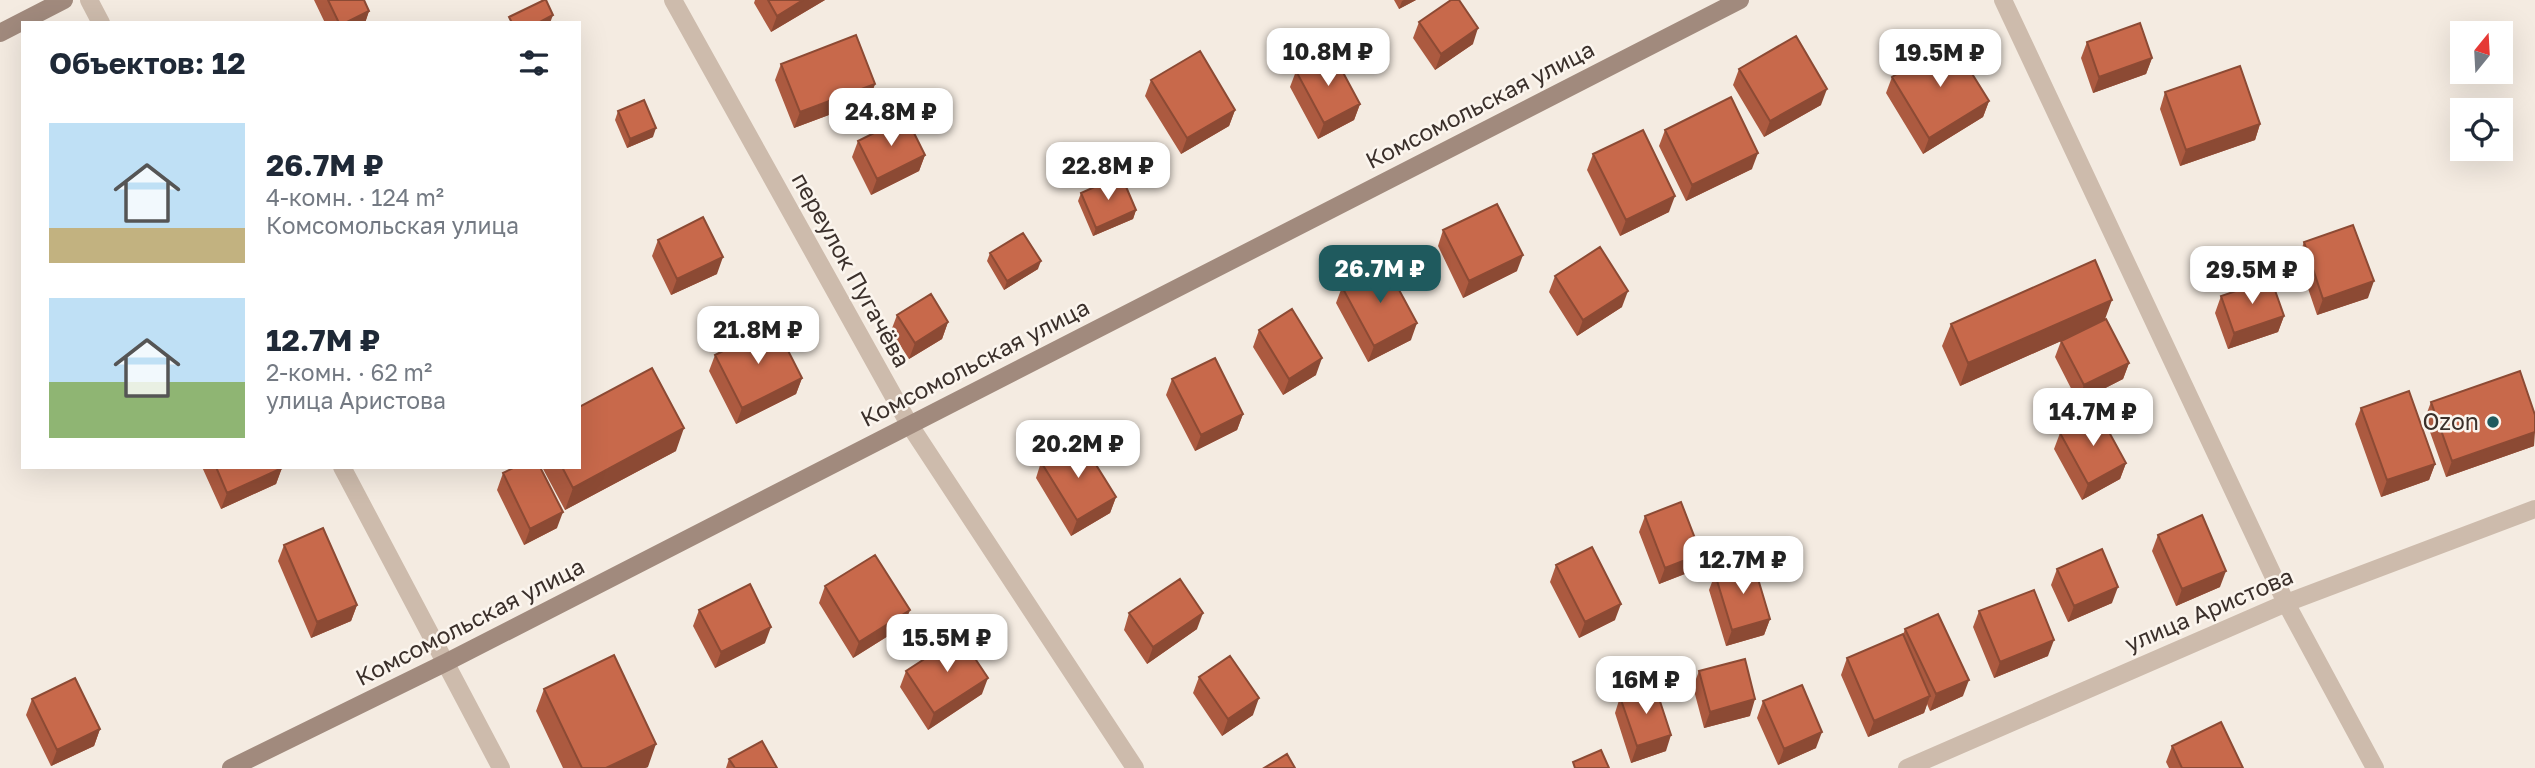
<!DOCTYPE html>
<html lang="ru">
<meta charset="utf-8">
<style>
:root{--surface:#fff;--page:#f2f2f3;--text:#1f2937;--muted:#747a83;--accent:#1f5a5e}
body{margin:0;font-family:"Golos Text",sans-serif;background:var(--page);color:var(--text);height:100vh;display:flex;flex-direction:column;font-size:26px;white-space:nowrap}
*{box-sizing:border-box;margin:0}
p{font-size:23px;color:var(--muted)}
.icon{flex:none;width:38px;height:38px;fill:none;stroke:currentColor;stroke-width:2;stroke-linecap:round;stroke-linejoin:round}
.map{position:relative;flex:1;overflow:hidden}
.side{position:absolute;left:21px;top:21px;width:560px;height:448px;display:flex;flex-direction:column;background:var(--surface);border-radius:0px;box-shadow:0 7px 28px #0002}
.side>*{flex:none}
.needle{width:46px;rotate:18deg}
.tools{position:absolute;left:2450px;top:21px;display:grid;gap:14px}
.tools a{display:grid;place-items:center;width:63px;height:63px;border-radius:0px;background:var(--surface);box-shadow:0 7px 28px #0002;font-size:35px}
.price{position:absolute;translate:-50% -60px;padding:0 16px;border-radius:14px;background:#fff;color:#222;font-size:23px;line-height:46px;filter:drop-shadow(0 2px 4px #0008)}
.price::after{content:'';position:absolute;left:50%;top:42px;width:21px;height:16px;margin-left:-10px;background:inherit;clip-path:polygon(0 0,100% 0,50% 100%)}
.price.on{background:var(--accent);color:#fff}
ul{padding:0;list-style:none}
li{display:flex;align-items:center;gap:21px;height:175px;padding:0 28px}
li span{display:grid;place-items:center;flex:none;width:196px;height:140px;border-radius:0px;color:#555}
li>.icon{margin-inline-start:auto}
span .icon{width:84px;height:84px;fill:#fffc;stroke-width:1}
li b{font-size:30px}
h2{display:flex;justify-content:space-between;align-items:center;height:84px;padding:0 28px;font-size:30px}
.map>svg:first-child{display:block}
</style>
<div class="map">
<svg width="2535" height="768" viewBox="0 0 2535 768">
<rect width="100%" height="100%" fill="#f4ebe1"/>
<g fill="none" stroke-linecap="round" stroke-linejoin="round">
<path stroke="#cdbbac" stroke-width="18" d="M673 0 909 424 1135 768
M2003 0 2286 603 2375 768"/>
<path stroke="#cdbbac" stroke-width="18" d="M89 0 101 23
M342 467 501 768
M1907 768 2286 603 2535 509"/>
<path stroke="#a18a7d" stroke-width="18" d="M0 33 64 0
M231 768 447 662 1740 0"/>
</g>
<path fill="#ac5a40" d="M314 0H364L369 11 365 23H325Z
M755 0H825L771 32 754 3Z
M1394 0H1416L1399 9Z
M1419 22 1473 44 1435 70 1413 38Z
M2087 42 2152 58 2146 74 2093 93 2081 58Z
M781 64 875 84 869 100 794 128 775 80Z
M1739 69 1821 105 1764 137 1733 85Z
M1296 71 1360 104 1354 120 1318 139 1290 87Z
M1892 77 1989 101 1983 117 1923 154 1886 93Z
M1151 80 1235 110 1229 126 1181 154 1145 96Z
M2165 92 2260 124 2255 140 2180 166 2160 109Z
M618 111 653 137 627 148 615 120Z
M1665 130 1752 169 1686 201 1659 146Z
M858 141 925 155 919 171 871 195 852 157Z
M1593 154 1669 212 1620 236 1587 170Z
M1081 193 1136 210 1133 219 1093 236 1078 201Z
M1443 230 1517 271 1463 298 1438 246Z
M658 240 717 274 671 295 652 256Z
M2304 242 2368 298 2317 315 2298 259Z
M990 253 1038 269 1004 290 987 261Z
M1555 276 1622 307 1577 336 1549 292Z
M1342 287 1411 340 1368 362 1336 303Z
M2221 296 2284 316 2278 332 2228 349 2215 313Z
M897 315 948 322 942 339 909 359 891 331Z
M2106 319 2129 363 2123 379 2078 402 2055 357 2061 341 1960 386 1942 346 1951 324Z
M1259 330 1316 375 1283 395 1253 347Z
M715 355 802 378 796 394 736 424 709 371Z
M1172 379 1243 414 1237 430 1195 451 1166 395Z
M2431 402 2534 446 2446 477 2425 418Z
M2361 408 2435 464 2429 480 2381 497 2355 424Z
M2060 433 2126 463 2120 479 2082 500 2054 449Z
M676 451 565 510 542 467H579Z
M1041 462 1116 497 1110 513 1071 536 1036 478Z
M202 467H282L276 484 221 509Z
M503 473 557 528 524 545 497 490Z
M1645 516 1701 554 1695 570 1659 584 1639 532Z
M2158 535 2220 587 2176 606 2152 551Z
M284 545 357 605 351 621 311 638 278 561Z
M1556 565 1615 620 1579 638 1550 582Z
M2057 569 2112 603 2068 622 2051 585Z
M1715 574 1770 619 1764 635 1726 646 1709 590Z
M825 586 904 626 853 658 819 603Z
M699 610 765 643 715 668 693 626Z
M1979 611 2048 656 1994 678 1973 627Z
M1129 613 1197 629 1147 664 1124 630Z
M1905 629 1963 696 1930 711 1927 704 1924 713 1868 737 1841 675 1847 658 1903 635Z
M906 671 982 694 928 730 900 687Z
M1699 671 1750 716 1704 728 1693 687Z
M1199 677 1253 715 1222 736 1193 693Z
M544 689 648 767 645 768H563L536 711Z
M1620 697 1666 751 1631 763 1615 713Z
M32 699 100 729 94 746 51 766 26 715Z
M1763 701 1816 748 1778 765 1757 718Z
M2172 746 2243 768H2169L2166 762Z
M729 759 777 768H726Z"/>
<path fill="#8c4a34" d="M803 0H825L771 32 777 16Z
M1404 0H1416L1399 9 1402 1Z
M369 11 365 23H345Z
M553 15 550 23H538Z
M1478 28 1473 44 1435 70 1441 54Z
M2152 58 2146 74 2093 93 2099 77Z
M875 84 869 100 794 128 800 112Z
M1827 89 1821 105 1764 137 1770 121Z
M1989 101 1983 117 1923 154 1929 138Z
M1360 104 1354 120 1318 139 1324 123Z
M1235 110 1229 126 1181 154 1187 138Z
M2260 124 2255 140 2180 166 2186 150Z
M656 128 653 137 627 148 630 139Z
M1758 153 1752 169 1686 201 1692 185Z
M925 155 919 171 871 195 877 179Z
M1675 196 1669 212 1620 236 1626 220Z
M1136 210 1133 219 1093 236 1096 228Z
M1523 255 1517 271 1463 298 1469 281Z
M723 257 717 274 671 295 677 279Z
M1041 261 1038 269 1004 290 1007 281Z
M2374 281 2368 298 2317 315 2323 299Z
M1628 291 1622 307 1577 336 1583 320Z
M2112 300 2104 322 1960 386 1968 363Z
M2284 316 2278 332 2228 349 2234 333Z
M948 322 942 339 909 359 915 343Z
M1417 323 1411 340 1368 362 1374 346Z
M1322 358 1316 375 1283 395 1289 379Z
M2129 363 2123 379 2078 402 2084 385Z
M802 378 796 394 736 424 742 408Z
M1243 414 1237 430 1195 451 1201 435Z
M684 428 676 451 565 510 573 488Z
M2535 432 2534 446 2446 477 2452 461Z
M2126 463 2120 479 2082 500 2088 484Z
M2435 464 2429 480 2381 497 2387 480Z
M282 468 276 484 221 509 227 493Z
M1116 497 1110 513 1071 536 1077 520Z
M563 512 557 528 524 545 530 529Z
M1701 554 1695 570 1659 584 1665 568Z
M2226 571 2220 587 2176 606 2182 589Z
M2118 587 2112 603 2068 622 2074 606Z
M1621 604 1615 620 1579 638 1585 622Z
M357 605 351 621 311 638 317 622Z
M910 610 904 626 853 658 859 642Z
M1203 613 1197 629 1147 664 1153 647Z
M1770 619 1764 635 1726 646 1732 630Z
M771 627 765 643 715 668 721 652Z
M2054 640 2048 656 1994 678 2000 662Z
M988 678 982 694 928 730 934 713Z
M1969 680 1963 696 1930 711 1936 694Z
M1930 696 1924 713 1868 737 1874 721Z
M1259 698 1253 715 1222 736 1228 719Z
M1755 699 1750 716 1704 728 1710 712Z
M100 729 94 746 51 766 57 750Z
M1822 732 1816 748 1778 765 1784 749Z
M1671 735 1666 751 1631 763 1637 746Z
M656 744 648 767 645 768H606Z"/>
<path fill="#c8694b" stroke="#8c4a34" stroke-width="2" d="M328 0H364L369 11 345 23H339Z
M544 0H546L553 15 538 23H512L509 17Z
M768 0H803L777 16Z
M1451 0H1459L1478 28 1441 54 1419 22Z
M2140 23 2152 58 2099 77 2087 42Z
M856 35 875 84 800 112 781 64Z
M1796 36 1827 89 1770 121 1739 69Z
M1951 40 1989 101 1929 138 1892 77Z
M1200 51 1235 110 1187 138 1151 80Z
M1332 52 1360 104 1324 123 1296 71Z
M2240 66 2260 124 2186 150 2165 92Z
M1731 97 1758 153 1692 185 1665 130Z
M644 100 656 128 630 139 618 111Z
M906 117 925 155 877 179 858 141Z
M1643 130 1675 196 1626 220 1593 154Z
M1121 175 1136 210 1096 228 1081 193Z
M1497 204 1523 255 1469 281 1443 230Z
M703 217 723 257 677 279 658 240Z
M2353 225 2374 281 2323 299 2304 242Z
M1023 233 1041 261 1007 281 990 253Z
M1600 247 1628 291 1583 320 1555 276Z
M2095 260 2112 300 1968 363 1951 324Z
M1385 264 1417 323 1374 346 1342 287Z
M2271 279 2284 316 2234 333 2221 296Z
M931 294 948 322 915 343 897 315Z
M1292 309 1322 358 1289 379 1259 330Z
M2106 319 2129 363 2084 385 2061 341Z
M775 325 802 378 742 408 715 355Z
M1215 358 1243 414 1201 435 1172 379Z
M652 368 684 428 573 488 562 467H579V407Z
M2520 371 2535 415V432L2452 461 2431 402Z
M2409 391 2435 464 2387 480 2361 408Z
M2098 412 2126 463 2088 484 2060 433Z
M1080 439 1116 497 1077 520 1041 462Z
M216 467H282V468L227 493Z
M515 467H540L563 512 530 529 503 473Z
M1681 502 1701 554 1665 568 1645 516Z
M2202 515 2226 571 2182 589 2158 535Z
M323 528 357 605 317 622 284 545Z
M1592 547 1621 604 1585 622 1556 565Z
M2102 549 2118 587 2074 606 2057 569Z
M875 555 910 610 859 642 825 586Z
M1753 562 1770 619 1732 630 1715 574Z
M1180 579 1203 613 1153 647 1129 613Z
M750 584 771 627 721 652 699 610Z
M2034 590 2054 640 2000 662 1979 611Z
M1938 614 1969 680 1936 694 1905 629Z
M1903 634 1930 696 1874 721 1847 658Z
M960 636 988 678 934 713 906 671Z
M614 655 656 744 606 768H582L544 689Z
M1230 656 1259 698 1228 719 1199 677Z
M1745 659 1755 699 1710 712 1699 671Z
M75 678 100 729 57 750 32 699Z
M1802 685 1822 732 1784 749 1763 701Z
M1655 686 1671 735 1637 746 1620 697Z
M2221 722 2243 768H2182L2172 746Z
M762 741 777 768H735L729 759Z
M1601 750 1609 768H1575L1573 762Z
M1287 754 1295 768H1264Z"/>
<circle fill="#1f5a5e" stroke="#fbf5ee" stroke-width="2.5" cx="2493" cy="422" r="7"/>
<g text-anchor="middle" stroke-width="5" stroke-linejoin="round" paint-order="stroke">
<g font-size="23" fill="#3b302b" stroke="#fbf5ee">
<text transform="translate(1480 105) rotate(-27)" y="8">Комсомольская улица</text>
<text transform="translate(851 270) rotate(61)" y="8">переулок Пугачёва</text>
<text transform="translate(975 363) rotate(-27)" y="8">Комсомольская улица</text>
<text transform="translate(2209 610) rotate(-23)" y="8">улица Аристова</text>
<text transform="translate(470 622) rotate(-27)" y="8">Комсомольская улица</text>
</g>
<g font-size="23" fill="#3b302b" stroke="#fbf5ee" text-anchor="end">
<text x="2479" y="430">Ozon</text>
</g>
</g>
</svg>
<div class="tools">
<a><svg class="needle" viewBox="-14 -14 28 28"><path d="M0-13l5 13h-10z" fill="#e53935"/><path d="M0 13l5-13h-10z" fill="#747a83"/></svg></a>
<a><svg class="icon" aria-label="locate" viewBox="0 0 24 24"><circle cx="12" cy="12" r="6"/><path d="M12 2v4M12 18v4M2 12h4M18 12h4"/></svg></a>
</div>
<b class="price" style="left:1328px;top:88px">10.8M ₽</b>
<b class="price" style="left:1940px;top:89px">19.5M ₽</b>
<b class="price" style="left:891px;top:148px">24.8M ₽</b>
<b class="price" style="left:1108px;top:202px">22.8M ₽</b>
<b class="price on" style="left:1380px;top:305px">26.7M ₽</b>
<b class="price" style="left:2252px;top:306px">29.5M ₽</b>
<b class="price" style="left:758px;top:366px">21.8M ₽</b>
<b class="price" style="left:2093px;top:448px">14.7M ₽</b>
<b class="price" style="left:1078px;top:480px">20.2M ₽</b>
<b class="price" style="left:1743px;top:596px">12.7M ₽</b>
<b class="price" style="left:947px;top:674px">15.5M ₽</b>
<b class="price" style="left:1646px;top:716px">16M ₽</b>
<section class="side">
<h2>Объектов: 12<svg class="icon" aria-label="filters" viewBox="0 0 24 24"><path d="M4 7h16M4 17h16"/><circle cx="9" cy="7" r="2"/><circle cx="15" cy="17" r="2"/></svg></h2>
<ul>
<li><span style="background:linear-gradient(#bfe0f5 75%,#c2b280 0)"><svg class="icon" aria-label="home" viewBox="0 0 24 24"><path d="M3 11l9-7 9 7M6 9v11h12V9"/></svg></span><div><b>26.7M ₽</b><p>4-комн. · 124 m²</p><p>Комсомольская улица</p></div></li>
<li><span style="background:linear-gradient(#bfe0f5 60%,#8fb573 0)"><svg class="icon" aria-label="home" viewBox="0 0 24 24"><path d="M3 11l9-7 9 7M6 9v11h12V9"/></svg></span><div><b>12.7M ₽</b><p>2-комн. · 62 m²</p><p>улица Аристова</p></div></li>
</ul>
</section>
</div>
